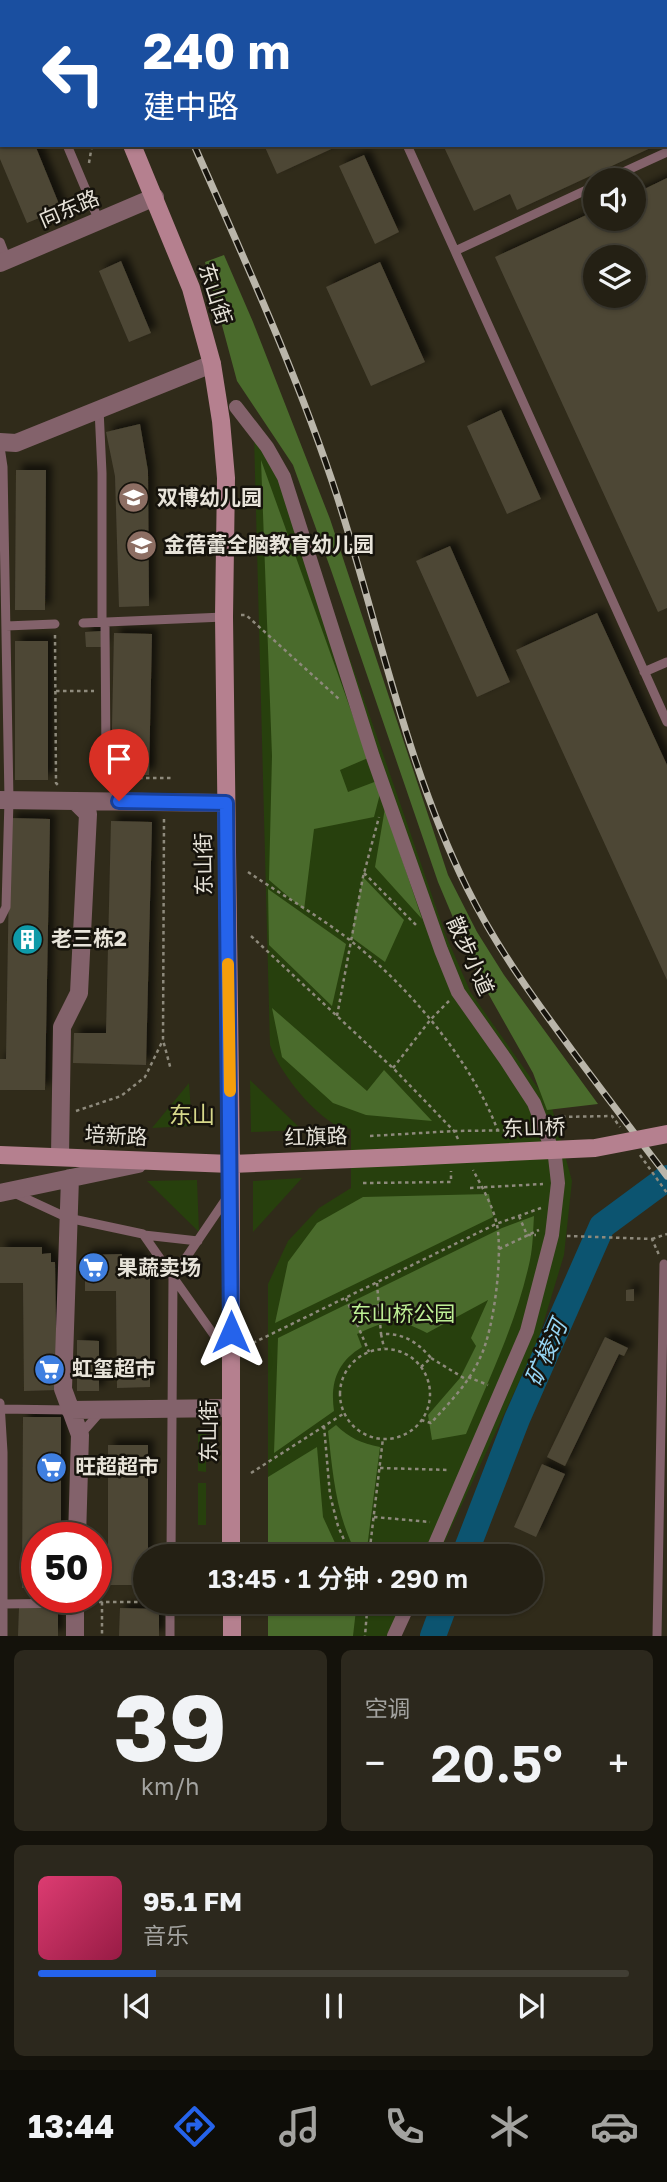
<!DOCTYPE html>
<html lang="zh">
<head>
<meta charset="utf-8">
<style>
  :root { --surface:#242014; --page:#2c281d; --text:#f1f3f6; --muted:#a3a3a0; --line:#413e34; --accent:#2563eb }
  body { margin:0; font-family:"Golos Text","Noto Sans SC",sans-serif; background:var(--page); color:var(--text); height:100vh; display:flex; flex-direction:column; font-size:26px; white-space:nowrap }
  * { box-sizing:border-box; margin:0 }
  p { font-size:23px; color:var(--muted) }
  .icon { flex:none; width:38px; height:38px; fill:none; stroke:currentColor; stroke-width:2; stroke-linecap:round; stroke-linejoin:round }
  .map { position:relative; height:1636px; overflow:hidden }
  .side { display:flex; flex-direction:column; gap:14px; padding:14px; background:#14120b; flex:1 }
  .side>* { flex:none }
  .hud { position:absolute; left:0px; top:0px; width:668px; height:147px; box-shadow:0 2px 5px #0004,0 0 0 2px var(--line); background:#1a4fa0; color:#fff; overflow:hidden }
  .tools { position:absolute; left:583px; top:168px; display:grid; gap:14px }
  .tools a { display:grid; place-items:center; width:63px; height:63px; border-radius:50%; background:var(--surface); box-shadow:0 2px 5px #0004,0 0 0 2px var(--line); font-size:35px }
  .speed { position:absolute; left:21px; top:1522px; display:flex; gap:14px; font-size:35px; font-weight:700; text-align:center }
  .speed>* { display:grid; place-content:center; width:91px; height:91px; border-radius:50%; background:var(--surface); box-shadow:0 2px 5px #0004,0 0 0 2px var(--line); line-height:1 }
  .speed .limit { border:10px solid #d22; background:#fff; color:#111 }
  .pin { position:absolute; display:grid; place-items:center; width:60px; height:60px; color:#fff; margin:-72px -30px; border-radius:50% 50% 50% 0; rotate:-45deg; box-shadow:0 0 7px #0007 }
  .pin .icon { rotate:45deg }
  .me { position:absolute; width:77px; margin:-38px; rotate:0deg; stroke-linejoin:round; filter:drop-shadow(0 0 5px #0008) }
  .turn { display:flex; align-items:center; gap:24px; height:147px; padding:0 28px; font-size:32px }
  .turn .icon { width:91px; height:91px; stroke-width:2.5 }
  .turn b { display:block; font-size:49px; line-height:60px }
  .big { font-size:52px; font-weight:600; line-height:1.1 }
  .side .card { flex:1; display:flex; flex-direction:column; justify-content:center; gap:10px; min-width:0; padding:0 24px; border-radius:10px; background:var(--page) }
  .side .dial { align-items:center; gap:0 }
  .dial b { font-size:91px; line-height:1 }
  .song { display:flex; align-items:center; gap:21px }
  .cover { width:84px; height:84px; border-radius:10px; background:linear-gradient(135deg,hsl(340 70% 55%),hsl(340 70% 35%)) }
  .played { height:7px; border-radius:4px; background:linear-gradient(90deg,var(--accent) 20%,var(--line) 20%) }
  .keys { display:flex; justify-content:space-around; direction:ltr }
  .heat { display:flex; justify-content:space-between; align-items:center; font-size:38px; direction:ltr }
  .side .tiles { flex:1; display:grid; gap:14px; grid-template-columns:1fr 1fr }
  .card:last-child { grid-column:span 2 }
  .trip { position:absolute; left:133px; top:1544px; width:410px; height:70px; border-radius:35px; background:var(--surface); box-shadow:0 2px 5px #0004,0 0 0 2px var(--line); font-weight:600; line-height:70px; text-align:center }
  .menu { display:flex; height:112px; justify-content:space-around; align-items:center; background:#0e0d08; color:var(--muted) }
  .menu .icon { width:49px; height:49px }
  .menu .current { color:var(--accent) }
  .menu b { font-size:32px; color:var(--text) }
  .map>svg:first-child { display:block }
  .green { fill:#27400d }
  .forest { fill:#4a6b2c }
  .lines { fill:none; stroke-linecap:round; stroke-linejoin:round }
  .river { stroke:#0c5470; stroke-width:26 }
  .building { fill:#4d4736; fill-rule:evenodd; filter:url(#shadow) }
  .path { stroke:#8e8a7c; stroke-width:2.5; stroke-dasharray:3.5 3.5; stroke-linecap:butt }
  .service { stroke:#83626b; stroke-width:9 }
  .pedestrian { stroke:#83626b; stroke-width:14 }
  .minor { stroke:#83626b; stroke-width:18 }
  .tertiary { stroke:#83626b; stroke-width:18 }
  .secondary { stroke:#b5808f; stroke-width:18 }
  .rail-casing { stroke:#bab6aa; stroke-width:7 }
  .rail { stroke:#16130c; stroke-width:4.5; stroke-dasharray:13; stroke-linecap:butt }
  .secondary-bridge { stroke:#b5808f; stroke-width:18 }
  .route-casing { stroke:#184099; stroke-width:18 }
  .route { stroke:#2563eb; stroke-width:12 }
  .slow { stroke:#f59e0b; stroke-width:12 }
  .labels { text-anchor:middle; stroke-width:5; stroke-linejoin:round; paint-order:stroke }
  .street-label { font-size:21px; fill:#e7e3d9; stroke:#16130c }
  .poi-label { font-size:21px; font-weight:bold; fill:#e7e3d9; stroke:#16130c; text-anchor:start }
  .park-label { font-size:21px; fill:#bef095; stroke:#16130c }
  .neighbourhood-label { font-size:23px; fill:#d7d88a; stroke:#16130c }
  .water-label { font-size:23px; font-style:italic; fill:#96d5f4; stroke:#16130c }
</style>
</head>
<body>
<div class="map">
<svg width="667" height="1636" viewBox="0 0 667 1636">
  <defs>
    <filter id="shadow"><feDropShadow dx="6" dy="-6" stdDeviation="3.5" flood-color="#0009"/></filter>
  </defs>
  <rect width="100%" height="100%" fill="#302b1a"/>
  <path class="green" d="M254,435L296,503L446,936L471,993L552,1108L572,1181L564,1255L538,1341L438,1556H268V1284L288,1241L319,1208L351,1188V1129C344,1128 337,1127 331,1122C308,1107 279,1071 270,1045Z
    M250,1080L302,1130L251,1132Z
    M189,1083L192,1126L152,1128Z
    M302,1178L253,1232V1181Z
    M197,1180L199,1232L147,1181Z
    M198,1429H206V1472L198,1471Z
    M198,1483H206V1525H198Z
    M268,1601H416L400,1636H268Z"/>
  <path class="forest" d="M224,255L253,322L330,519L448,875L477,932L504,975L598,1104L547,1110L533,1073L476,972L438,882L331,570L293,465L237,381L205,262Z
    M261,460L368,758L340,770L348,792L377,781L381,790L374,817L314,829L304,910L269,880L272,756Z
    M385,808L422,919L375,867Z
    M363,877L404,920L385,962L351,937Z
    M268,889L346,944L332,1006L269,945Z
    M272,1008L367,1091L384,1070L432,1121L366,1115L333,1103L282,1057Z
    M489,1194L493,1217L275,1323L288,1262L317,1223L363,1197Z
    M534,1216C533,1231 533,1246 530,1260C517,1321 490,1377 466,1434L432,1440L428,1415L460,1378L476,1346L471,1338L488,1300L427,1333C394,1316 389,1320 357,1334L362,1347C337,1362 330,1383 334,1411L274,1453L278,1338L502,1228Z
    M336,1425C349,1438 361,1443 380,1447L366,1556H358C336,1517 333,1475 328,1431Z
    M317,1447L323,1517L341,1556H268V1477Z
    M268,1601H357L353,1636H268Z"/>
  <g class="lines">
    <path class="river" d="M464,1556L517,1419L602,1226L667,1178
      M433,1636L446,1601"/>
  </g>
  <path class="building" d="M0,145H35L61,209L27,223L0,159Z
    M264,145H340L277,174Z
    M443,145H657L517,210L510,194L474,211Z
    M364,155L399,232L375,244L339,166Z
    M667,178V608L658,612L495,257L595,211V219H634V194ZM595,257H634V296H595Z
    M121,261L151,333L129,342L99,271Z
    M380,262L425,362L371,386L326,287Z
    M501,410L541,499L507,514L467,426Z
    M140,424L148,471L149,606L119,607L115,476L106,432Z
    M16,470H46L45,610H15Z
    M450,546L510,682L477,697L416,561Z
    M597,613L667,765V980L516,650Z
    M102,631L103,647H86L85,632Z
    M114,633L152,634L149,775H111Z
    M15,641H48V780H15Z
    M10,818L50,819L45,1090H0V1059H6Z
    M111,821L152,822L146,1065L73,1063L74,1033H106Z
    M0,1247H42V1254L51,1253V1262H55L57,1390L24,1391L23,1283H0Z
    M122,1254V1257H140V1264H150V1387L117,1388L116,1291H85V1255Z
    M634,1289V1301H626V1290Z
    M605,1337L628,1348L624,1356L619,1354L565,1466L547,1457Z
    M77,1340L99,1341V1391H77Z
    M23,1417H61V1538H37V1588H22Z
    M108,1445H148V1556H145V1585H108Z
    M542,1464L565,1474L536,1537L514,1527Z
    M502,1601H523L518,1610Z
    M19,1608H58V1636H18Z
    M120,1608L159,1609V1636H119Z"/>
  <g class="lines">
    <path class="path" d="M89,163L92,145
      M241,615H246L339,699
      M55,635L56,783L58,785
      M56,691H94
      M106,776V778H171
      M164,819L163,1040L171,1070
      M248,872C282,895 319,916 351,941C410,988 471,1060 498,1131
      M364,873L416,925
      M251,936L395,1070L454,1131L458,1139
      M337,1016L363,877L379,817
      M393,1068L431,1019L449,1001
      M76,1111L121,1096L145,1077L163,1040
      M555,1117L612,1116L620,1127
      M370,1136L454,1131L531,1130
      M640,1155L667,1193
      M363,1183L451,1182V1171
      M470,1188L543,1184
      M519,1216L527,1235H536
      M567,1236L652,1239L659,1255
      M652,1239L667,1234
      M499,1249L539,1230
      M377,1283L381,1334C404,1333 417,1342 431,1358L421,1367
      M346,1298L369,1352
      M381,1334L384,1348
      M253,1343L496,1224L541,1208
      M340 1394a45 45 0 1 1 90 0a45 45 0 1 1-90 0Z
      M431,1358L467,1380
      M468,1377L488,1385
      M421,1420L431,1423C449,1403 469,1383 480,1358C494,1330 503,1256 497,1225C493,1206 482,1187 473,1170
      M324,1426L330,1495L338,1526L351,1556
      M380,1468L450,1470
      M251,1473L343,1414
      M374,1517L430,1522
      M369,1556L383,1438
      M395,1556L417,1553
      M365,1601L367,1611L365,1636
      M92,1602H159
      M102,1602V1636"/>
    <path class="service" d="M5,0L6,2
      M340,0L341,2
      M532,2L536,0
      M67,145L99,221
      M407,145L455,251
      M606,180L667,152
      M595,186L455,251L667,722
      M0,242L7,260
      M99,409L102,473V622
      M0,447L3,467L9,800L6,907L0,919
      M105,622L106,763
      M83,623L224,617
      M6,626L55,624
      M644,672L667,662
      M14,1193L68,1218L143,1234L173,1277L171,1556
      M228,1196L173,1277L228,1355
      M144,1235L198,1241
      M0,1403L3,1452V1636
      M0,1409L70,1410
      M80,1435L102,1410
      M3,1604L75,1603
      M170,1636V1601L216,1602
      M657,1636L664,1264"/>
    <path class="pedestrian" d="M236,407L267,447L284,477L373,757L441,950L458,992L506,1060L534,1103L555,1157L558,1183L552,1235L527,1331L430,1556
      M394,1636L410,1601"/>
    <path class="minor" d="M0,442L16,443L212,364
      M0,800L226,803
      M60,1156L62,1027L79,993L88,814L75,801
      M70,1178L63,1389L80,1435L77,1538
      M0,1193L138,1164
      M70,1410L231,1408
      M75,1636V1598"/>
    <path class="tertiary" d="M0,263L155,197"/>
    <path class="secondary" d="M66,0L67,2
      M132,145L191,288L212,364L221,421L226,478L224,617L231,1164V1556
      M0,1155L231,1164L402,1157
      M232,1601V1636"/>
    <defs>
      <path id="rail" d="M129,0L130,2
        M194,145C245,261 298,376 337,496C379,627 406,765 467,888C497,949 537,1003 577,1057C607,1097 637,1137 667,1176"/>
    </defs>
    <use href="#rail" class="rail-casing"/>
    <use href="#rail" class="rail"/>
    <path class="secondary-bridge" d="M402,1157L595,1148L667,1134"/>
  </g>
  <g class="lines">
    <defs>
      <path id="route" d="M119,801L226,803L231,1332"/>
    </defs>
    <use href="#route" class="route-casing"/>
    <use href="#route" class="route"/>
    <path class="slow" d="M228,964L230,1091"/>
  </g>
  <defs>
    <symbol id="school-disc" viewBox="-11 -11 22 22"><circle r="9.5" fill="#8d6e63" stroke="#16130c"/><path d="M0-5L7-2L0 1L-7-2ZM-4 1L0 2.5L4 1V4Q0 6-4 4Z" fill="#fff"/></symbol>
    <symbol id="building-disc" viewBox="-11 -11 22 22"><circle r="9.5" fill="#0f9aa8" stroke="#16130c"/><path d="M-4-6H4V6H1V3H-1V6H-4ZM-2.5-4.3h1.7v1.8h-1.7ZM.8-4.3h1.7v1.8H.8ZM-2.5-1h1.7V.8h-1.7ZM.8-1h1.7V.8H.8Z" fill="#fff"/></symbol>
    <symbol id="supermarket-disc" viewBox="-11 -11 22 22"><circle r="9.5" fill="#3f7fe0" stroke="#16130c"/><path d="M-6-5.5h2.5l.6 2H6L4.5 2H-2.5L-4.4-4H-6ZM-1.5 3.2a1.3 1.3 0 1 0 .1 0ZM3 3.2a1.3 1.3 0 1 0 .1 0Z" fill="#fff"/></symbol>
  </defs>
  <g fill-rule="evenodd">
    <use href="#school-disc" x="116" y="480" width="35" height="35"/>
    <use href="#school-disc" x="124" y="528" width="35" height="35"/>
    <use href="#building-disc" x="10" y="922" width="35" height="35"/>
    <use href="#supermarket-disc" x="76" y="1250" width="35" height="35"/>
    <use href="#supermarket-disc" x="32" y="1352" width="35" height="35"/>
    <use href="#supermarket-disc" x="34" y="1450" width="35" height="35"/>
  </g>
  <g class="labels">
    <g class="street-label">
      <text transform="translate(69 209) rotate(-23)" y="7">向东路</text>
      <text transform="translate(215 294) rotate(72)" y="7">东山街</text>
      <text transform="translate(204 864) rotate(-91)" y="7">东山街</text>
      <text transform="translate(470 956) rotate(66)" y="7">散步小道</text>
      <text transform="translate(534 1128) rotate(-2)" y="7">东山桥</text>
      <text transform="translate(116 1136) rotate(3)" y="7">培新路</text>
      <text transform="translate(316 1137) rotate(-2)" y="7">红旗路</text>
      <text transform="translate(209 1431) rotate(-90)" y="7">东山街</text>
    </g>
    <g class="poi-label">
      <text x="157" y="505">双博幼儿园</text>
      <text x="164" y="552">金蓓蕾全脑教育幼儿园</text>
      <text x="51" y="946">老三栋2</text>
      <text x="117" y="1275">果蔬卖场</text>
      <text x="72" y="1376">虹玺超市</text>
      <text x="75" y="1474">旺超超市</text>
    </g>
    <g class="park-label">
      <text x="403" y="1321">东山桥公园</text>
    </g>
    <g class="neighbourhood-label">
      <text x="192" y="1123">东山</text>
    </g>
    <g class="water-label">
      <text transform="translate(546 1353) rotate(-66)" y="8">矿棱河</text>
    </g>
  </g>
</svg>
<div class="tools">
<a><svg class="icon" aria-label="sound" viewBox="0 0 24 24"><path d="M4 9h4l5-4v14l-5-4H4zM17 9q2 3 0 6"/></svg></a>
<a><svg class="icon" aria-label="layers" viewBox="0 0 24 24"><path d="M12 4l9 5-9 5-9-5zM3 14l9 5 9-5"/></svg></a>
</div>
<div class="speed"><div class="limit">50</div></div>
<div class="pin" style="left:119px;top:801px;background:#d93025"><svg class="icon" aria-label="arrive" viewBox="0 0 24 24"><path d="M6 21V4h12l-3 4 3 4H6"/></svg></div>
<svg class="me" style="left:231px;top:1332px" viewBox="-20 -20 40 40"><path d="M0-17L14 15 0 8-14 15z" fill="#2563eb" stroke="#fff" stroke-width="4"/></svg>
<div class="trip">13:45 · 1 分钟 · 290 m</div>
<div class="hud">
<div class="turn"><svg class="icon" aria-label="left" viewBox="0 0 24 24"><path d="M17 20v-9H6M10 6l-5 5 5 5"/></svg><div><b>240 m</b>建中路</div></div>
</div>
</div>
<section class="side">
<div class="tiles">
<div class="card dial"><b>39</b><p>km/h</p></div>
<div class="card"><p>空调</p>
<div class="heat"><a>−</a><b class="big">20.5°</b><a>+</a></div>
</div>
<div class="card">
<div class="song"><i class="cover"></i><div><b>95.1 FM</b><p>音乐</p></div></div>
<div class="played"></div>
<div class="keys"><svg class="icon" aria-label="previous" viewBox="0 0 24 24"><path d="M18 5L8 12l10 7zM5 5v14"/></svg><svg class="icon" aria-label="pause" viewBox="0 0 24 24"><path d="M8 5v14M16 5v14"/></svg><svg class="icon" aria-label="next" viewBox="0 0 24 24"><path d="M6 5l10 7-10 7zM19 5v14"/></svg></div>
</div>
</div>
</section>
<nav class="menu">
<b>13:44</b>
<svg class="icon current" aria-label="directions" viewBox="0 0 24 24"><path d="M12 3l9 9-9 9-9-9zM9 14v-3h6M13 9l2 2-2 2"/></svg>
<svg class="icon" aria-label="music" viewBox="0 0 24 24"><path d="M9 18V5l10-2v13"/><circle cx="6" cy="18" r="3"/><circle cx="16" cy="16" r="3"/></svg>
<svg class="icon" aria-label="phone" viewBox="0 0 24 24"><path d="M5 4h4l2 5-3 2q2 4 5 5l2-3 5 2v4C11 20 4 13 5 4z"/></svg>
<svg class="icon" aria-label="climate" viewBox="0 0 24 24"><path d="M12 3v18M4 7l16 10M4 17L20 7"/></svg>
<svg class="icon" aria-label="car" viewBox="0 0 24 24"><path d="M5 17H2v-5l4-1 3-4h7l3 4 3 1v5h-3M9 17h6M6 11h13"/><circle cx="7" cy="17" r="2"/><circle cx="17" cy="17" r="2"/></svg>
</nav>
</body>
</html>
